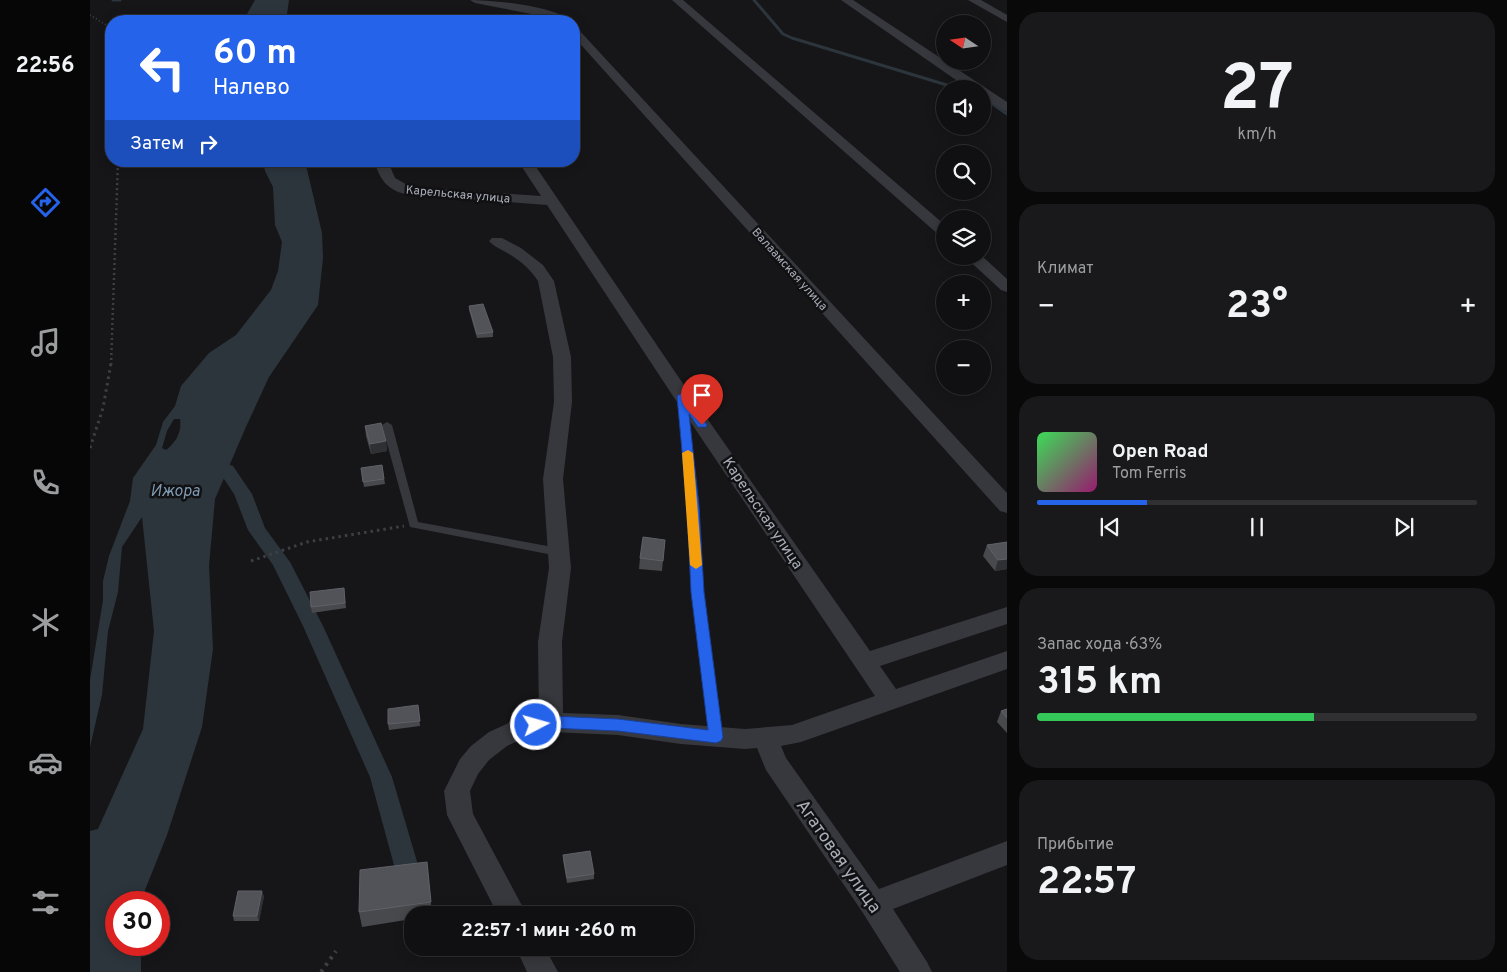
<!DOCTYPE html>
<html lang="ru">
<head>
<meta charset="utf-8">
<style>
  :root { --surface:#101012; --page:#19191b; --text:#f1f3f6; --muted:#9c9d9f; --line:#303032; --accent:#2563eb }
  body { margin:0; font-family:Overpass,sans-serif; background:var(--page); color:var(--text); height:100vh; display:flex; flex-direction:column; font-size:19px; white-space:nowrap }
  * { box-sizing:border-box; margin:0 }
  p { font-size:16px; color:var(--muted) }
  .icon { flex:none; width:28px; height:28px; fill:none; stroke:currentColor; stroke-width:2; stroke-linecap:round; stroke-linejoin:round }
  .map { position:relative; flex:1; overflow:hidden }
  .sheet { display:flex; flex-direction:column; gap:12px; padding:12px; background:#09090a; width:500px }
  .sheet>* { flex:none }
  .banner { position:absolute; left:15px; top:15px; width:475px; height:152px; border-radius:20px; box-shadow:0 2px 12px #0003,0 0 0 1px var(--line); background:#2563eb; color:#fff; overflow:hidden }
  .needle { width:32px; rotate:283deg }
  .buttons { position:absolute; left:846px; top:15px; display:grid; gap:10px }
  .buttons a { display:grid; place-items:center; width:55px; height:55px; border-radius:50%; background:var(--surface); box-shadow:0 2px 12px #0003,0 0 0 1px var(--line); font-size:25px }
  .speed { position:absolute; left:15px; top:891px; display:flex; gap:10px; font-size:25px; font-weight:700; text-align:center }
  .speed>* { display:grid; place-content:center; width:65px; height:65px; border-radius:50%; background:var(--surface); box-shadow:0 2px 12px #0003,0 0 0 1px var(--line); line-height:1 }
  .speed .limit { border:8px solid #d22; background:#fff; color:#111 }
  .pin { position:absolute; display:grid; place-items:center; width:42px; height:42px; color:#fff; margin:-51px -21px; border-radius:50% 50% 50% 0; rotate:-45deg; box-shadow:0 0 5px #0007 }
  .pin .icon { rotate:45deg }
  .me { position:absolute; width:55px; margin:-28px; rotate:84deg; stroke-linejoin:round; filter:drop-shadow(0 0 4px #0008) }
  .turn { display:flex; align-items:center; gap:18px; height:105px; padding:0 25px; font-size:22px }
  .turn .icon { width:65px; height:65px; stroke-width:2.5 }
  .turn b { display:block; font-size:35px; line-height:42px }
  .then { display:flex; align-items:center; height:48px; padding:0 25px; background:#0003; gap:10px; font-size:19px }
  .big { font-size:38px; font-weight:700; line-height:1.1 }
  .sheet .tile { flex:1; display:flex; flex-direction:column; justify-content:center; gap:8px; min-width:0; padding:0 18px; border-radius:20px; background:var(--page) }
  .sheet .dial { align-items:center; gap:0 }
  .dial b { font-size:65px; line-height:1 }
  .song { display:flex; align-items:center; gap:15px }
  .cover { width:60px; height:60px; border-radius:8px; background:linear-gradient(135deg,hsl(130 70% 55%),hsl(320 70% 35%)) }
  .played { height:5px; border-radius:2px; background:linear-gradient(90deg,var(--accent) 25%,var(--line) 25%) }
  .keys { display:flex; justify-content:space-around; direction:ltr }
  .heat { display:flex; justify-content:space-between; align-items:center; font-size:28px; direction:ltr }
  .charge { height:8px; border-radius:4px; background:linear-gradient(90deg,#34c759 63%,var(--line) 0) }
  .trip { position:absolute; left:314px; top:906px; width:290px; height:50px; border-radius:20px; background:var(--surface); box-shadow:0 2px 12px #0003,0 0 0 1px var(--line); font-weight:700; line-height:50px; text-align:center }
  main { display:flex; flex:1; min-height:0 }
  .tabs { display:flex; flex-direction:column; width:90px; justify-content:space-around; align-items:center; background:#060607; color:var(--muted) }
  .tabs .icon { width:35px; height:35px }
  .tabs .active { color:var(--accent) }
  .tabs b { font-size:22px; color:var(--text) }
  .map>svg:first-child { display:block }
  .water { fill:#2c353c; fill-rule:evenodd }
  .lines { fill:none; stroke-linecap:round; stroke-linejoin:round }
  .stream { stroke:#2c353c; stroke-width:3 }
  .canal { fill:#2c353c; fill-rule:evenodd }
  .path-far3 { stroke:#3d3f44; stroke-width:2; stroke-dasharray:1 2.5; stroke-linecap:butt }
  .path-far2 { stroke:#3d3f44; stroke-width:2.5; stroke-dasharray:2 3; stroke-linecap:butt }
  .path-far1 { stroke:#3d3f44; stroke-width:3; stroke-dasharray:2.5 4; stroke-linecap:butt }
  .path { stroke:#3d3f44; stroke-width:4; stroke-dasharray:3 5; stroke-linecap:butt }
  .lane { fill:#37383d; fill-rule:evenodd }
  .street { fill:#37383d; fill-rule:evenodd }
  .wall { fill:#47494d }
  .shaded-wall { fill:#2f3033 }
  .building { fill:#525359; stroke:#5f6168 }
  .route { fill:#2563eb; stroke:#184099 }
  .slow { fill:#f59e0b }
  .labels { text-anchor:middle; stroke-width:5; stroke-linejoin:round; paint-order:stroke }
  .far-street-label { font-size:12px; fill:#a8adb8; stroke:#111113 }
  .street-label { font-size:15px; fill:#a8adb8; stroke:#111113 }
  .water-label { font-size:16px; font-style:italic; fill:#7f9bb3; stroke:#111113 }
  .near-street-label { font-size:18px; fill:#a8adb8; stroke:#111113 }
</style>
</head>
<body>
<main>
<nav class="tabs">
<b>22:56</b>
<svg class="icon active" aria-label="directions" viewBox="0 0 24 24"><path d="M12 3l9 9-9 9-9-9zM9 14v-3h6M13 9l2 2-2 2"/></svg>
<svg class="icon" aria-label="music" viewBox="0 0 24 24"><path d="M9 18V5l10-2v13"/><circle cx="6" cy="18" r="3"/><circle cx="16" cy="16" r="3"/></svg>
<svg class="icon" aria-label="phone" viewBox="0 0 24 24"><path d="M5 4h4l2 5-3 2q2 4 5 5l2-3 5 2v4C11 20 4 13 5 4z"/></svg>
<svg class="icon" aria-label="climate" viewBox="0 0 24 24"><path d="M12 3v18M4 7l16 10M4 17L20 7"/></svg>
<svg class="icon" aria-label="car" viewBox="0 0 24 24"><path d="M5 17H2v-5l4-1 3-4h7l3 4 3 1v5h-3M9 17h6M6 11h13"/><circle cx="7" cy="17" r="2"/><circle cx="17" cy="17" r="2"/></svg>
<svg class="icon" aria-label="filters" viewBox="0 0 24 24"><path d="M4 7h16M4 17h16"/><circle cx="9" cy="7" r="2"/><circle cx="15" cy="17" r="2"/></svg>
</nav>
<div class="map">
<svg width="917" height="972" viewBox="0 0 917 972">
  <rect width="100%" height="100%" fill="#161618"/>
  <path class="water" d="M165,0H199L196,21H153Z
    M173,161H215L232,233L233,258L228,305L179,377L155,429L125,499L119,566L123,649L112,727L77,835L53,895L52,902H26V945H51V972H0V831L8,829L53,729L64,631L52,517L32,547L28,592L18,631L12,695L0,747V680L13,600V581L19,556L40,501L43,478L66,445L73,422L85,406L91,386L119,353L146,335L181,290L188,271L192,242L185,225L183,187L175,171ZM84,419H90C92,432 86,442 76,450L72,448L77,431Z"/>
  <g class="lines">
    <path class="stream" d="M23,0H30
      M664,0L693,34L702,38L870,89
      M901,103L917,114"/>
    <path class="canal" d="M137,464L143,466L162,494L175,528L200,562L233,626L302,777L328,865L324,873L316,876L308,873L304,865L280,777L213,626L183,565L158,530L144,494L128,470L131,466Z"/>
    <path class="path-far3" d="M0,15L21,28"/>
    <path class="path-far2" d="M21,365L28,161"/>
    <path class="path-far1" d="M0,448L13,408L21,363
      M161,561L217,542L314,526"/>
    <path class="path" d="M231,972L246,951"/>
    <path class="lane" d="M592,397L597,400L608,506L614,592L632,737L630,741L626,742L622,741L620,737L602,592L598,506L587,400Z
      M297,422L302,425L328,522L468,548L472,549L473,552L472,555L468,556L320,527L292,425Z"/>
    <path class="street" d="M380,0C401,0 467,6 480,21H468L462,18L385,3Z
      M582,0H593L855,225V238L850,236Z
      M751,0H763L917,102V112L892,98V89H879Z
      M878,0H891L917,15V22Z
      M484,28L488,29L917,493V513L910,511L484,37Z
      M284,161H298L305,178L321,187L451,196L428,161H442L600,394L780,651L917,607V624L790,666L806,689L917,651V669L711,742L691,746L696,758L789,889L917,841V865L803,909L837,962L842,972H810L773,913L676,770L667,748L655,749L591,744L528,735L461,732L436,737L417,746L399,760L388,774L380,791L383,814L437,915H408L357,815L354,791L370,759L381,746L399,732L423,721L449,715L448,642L459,568L453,479L464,402L463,357L448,281C441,270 431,261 419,254C413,250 404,247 399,241L402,238H412L431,248L453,265L464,281L481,357L482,402L473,479L481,568L472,642L473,713L528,715L591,724L655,729L702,725L785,696L583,396L457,205L315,194C296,189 290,179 284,161Z
      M874,256H892L917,279V292L911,290Z
      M426,948H455L468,972H437Z"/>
  </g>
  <path class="wall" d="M379,306L403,332V337L387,338L379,310Z
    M275,426L296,441L297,451L281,454L276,436Z
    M292,465L295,484L274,487L271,468Z
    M575,540L572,571L549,569L550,558Z
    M917,542V569L905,571L893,556L897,545Z
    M254,588L256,608L222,613L221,607Z
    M328,705L330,726L299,730L298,724Z
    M917,709V733L907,722L911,711Z
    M473,855L504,874V879L477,883L473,860Z
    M337,862L342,915H322V919L272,927L269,912Z
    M174,896L169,921H144L143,916Z"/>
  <path class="shaded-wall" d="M296,441L297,451L281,454L280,444Z
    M917,559V569L905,571L908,560Z
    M172,891L174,896L169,921L167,916Z"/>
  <path class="building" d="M393,304L403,332L387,334L379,306Z
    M291,423L296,441L280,444L275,426Z
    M292,465L294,479L273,482L271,468Z
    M553,537L575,540L573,561L550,558Z
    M917,542V559L908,560L897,545Z
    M254,588L255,603L221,607L220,592Z
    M328,705L330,721L298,724V709Z
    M917,709V718L911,711Z
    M500,851L504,874L477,878L473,855Z
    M337,862L341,902L269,912L270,870Z
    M148,891H172L167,916H143Z
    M523,910L525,915H506Z"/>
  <path class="route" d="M592,393L596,394L617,425L616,427H608L599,414L609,506L614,592L633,737L631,741L626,743L528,731L461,728L446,731L441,729L439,725L441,721L461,716L528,719L618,730L601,592L597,506L587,396Z"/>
  <path class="slow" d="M598,450L603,453L612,565L606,569L600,565L592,453Z"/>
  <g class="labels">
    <g class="far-street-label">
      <text transform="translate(368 194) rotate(5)" y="4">Карельская улица</text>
      <text transform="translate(700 269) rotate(48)" y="4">Валаамская улица</text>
    </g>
    <g class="street-label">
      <text transform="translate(673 513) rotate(56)" y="5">Карельская улица</text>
    </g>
    <g class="water-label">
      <text x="85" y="496">Ижора</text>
    </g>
    <g class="near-street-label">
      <text transform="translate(749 856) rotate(55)" y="6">Агатовая улица</text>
    </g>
  </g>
</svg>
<div class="buttons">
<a><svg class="needle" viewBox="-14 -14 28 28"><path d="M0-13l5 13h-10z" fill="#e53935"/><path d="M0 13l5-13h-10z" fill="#9c9d9f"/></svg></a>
<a><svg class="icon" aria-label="sound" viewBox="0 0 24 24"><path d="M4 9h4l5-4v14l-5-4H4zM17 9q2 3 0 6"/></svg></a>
<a><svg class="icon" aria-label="search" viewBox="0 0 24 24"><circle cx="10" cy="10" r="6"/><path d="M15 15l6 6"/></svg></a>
<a><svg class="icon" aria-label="layers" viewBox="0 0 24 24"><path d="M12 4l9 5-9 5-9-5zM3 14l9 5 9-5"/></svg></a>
<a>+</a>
<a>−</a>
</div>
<div class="speed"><div class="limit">30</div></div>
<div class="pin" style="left:612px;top:425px;background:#d93025"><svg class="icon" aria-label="arrive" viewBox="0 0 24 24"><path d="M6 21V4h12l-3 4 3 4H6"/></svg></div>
<svg class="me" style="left:446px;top:725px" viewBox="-20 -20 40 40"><circle r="17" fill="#2563eb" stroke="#fff" stroke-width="3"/><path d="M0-11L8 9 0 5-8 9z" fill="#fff"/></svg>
<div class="trip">22:57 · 1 мин · 260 m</div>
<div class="banner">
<div class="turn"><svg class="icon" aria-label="left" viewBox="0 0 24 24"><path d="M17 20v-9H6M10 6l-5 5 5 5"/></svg><div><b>60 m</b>Налево</div></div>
<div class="then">Затем<svg class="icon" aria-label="right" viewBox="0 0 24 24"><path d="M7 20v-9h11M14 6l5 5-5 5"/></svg></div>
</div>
</div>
<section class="sheet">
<div class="tile dial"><b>27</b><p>km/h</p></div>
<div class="tile"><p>Климат</p>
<div class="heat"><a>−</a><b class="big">23°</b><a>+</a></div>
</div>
<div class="tile">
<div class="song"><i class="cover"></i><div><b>Open Road</b><p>Tom Ferris</p></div></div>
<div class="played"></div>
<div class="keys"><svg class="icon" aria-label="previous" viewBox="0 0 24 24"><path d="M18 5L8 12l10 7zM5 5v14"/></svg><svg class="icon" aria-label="pause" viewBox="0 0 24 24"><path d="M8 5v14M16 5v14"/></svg><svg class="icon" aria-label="next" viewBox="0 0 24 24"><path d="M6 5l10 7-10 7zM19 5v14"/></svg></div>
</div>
<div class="tile"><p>Запас хода · 63%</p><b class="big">315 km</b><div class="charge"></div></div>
<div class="tile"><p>Прибытие</p><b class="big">22:57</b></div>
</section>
</main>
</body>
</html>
